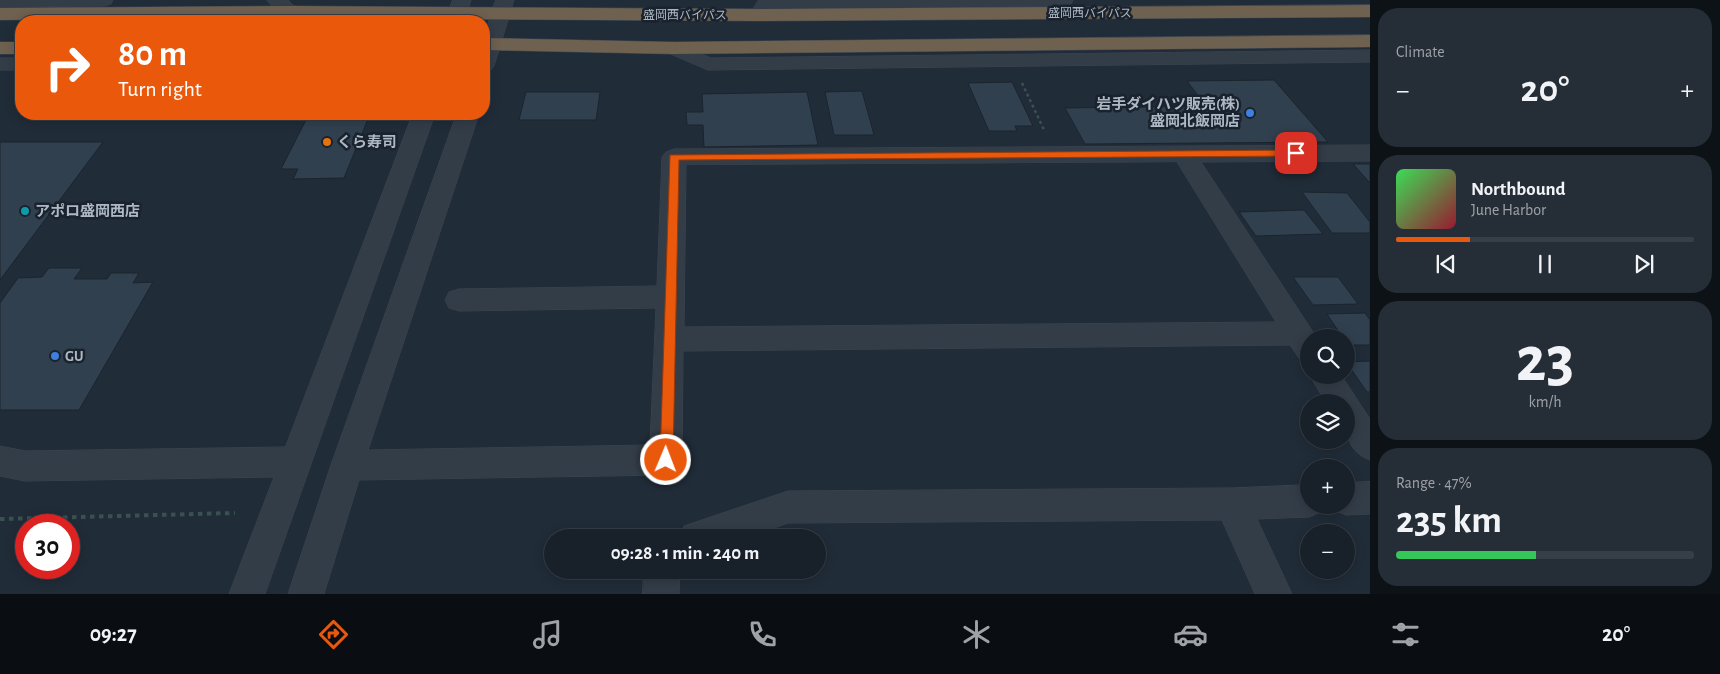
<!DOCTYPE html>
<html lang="en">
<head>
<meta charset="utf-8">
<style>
  :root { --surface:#18212a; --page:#252e36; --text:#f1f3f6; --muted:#9fa3a8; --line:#363e47; --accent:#ea580c }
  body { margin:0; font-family:"Alegreya Sans","Noto Sans JP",sans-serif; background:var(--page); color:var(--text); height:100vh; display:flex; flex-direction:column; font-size:19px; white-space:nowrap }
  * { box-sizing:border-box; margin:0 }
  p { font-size:16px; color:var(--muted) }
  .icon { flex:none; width:28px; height:28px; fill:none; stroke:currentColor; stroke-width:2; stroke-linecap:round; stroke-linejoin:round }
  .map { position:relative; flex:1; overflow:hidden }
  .drawer { display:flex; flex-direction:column; gap:8px; padding:8px; background:#0d1217; width:350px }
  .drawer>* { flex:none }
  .guide { position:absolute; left:15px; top:15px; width:475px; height:105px; border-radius:20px; box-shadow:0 2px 12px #0003,0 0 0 1px var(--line); background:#ea580c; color:#fff; overflow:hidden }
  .fabs { position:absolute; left:1300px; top:329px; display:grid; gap:10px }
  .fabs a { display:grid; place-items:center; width:55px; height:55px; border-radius:50%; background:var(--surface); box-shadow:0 2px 12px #0003,0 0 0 1px var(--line); font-size:25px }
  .speed { position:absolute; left:15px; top:514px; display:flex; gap:10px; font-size:25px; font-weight:700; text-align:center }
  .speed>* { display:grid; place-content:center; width:65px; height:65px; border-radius:50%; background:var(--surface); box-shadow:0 2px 12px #0003,0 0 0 1px var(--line); line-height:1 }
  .speed .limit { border:8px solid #d22; background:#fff; color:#111 }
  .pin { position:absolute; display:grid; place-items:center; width:42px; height:42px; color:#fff; margin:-21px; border-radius:10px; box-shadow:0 2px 8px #0006 }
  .me { position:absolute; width:55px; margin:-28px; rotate:1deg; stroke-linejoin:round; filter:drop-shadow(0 0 4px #0008) }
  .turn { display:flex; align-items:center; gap:18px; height:105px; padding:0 20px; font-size:22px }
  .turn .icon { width:65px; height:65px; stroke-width:2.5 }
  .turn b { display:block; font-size:35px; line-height:42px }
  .big { font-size:38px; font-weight:700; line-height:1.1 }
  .drawer .tile { flex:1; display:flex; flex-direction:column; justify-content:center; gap:8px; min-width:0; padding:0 18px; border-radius:20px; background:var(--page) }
  .drawer .dial { align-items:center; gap:0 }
  .dial b { font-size:65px; line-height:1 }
  .song { display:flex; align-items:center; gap:15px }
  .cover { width:60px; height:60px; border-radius:8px; background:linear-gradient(135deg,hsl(130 70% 55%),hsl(350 70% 35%)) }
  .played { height:5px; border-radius:2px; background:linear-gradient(90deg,var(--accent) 25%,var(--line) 25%) }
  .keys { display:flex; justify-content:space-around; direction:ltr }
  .heat { display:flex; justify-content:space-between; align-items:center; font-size:28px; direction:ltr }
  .charge { height:8px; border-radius:4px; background:linear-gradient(90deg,#34c759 47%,var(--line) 0) }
  .trip { position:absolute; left:544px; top:529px; width:282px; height:50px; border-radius:25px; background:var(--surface); box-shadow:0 2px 12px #0003,0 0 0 1px var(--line); font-weight:700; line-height:50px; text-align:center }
  .menu { display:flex; height:80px; justify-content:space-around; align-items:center; background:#0a0d11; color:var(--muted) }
  .menu .icon { width:35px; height:35px }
  .menu .current { color:var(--accent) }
  .menu b { font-size:22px; color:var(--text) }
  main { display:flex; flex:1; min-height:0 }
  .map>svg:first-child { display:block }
  .building { fill:#31404f; stroke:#1b242f }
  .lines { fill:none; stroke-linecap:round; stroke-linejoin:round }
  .minor-casing { stroke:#3d4652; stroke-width:1 }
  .highway-casing { stroke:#3e4853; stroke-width:1 }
  .path-far1 { stroke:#3a5151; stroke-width:2.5; stroke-dasharray:3 3; stroke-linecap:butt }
  .path { stroke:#3a5151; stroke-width:4; stroke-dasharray:4.5 4.5; stroke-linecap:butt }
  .minor { fill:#333d48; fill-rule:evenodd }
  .highway { fill:#6f6150; fill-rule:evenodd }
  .route { fill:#ea580c; stroke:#983908 }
  .shop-dot { fill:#3f7fe0; stroke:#19222d; stroke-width:2 }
  .food-dot { fill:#e8710a; stroke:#19222d; stroke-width:2 }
  .culture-dot { fill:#0f9aa8; stroke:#19222d; stroke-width:2 }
  .labels { text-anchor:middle; stroke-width:5; stroke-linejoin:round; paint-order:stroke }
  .far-street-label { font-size:12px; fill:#adb8c5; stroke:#19222d }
  .poi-label { font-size:15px; font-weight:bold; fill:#adb8c5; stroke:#19222d; text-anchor:start }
</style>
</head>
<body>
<main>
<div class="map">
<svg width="1370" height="594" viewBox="0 0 1370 594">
  <rect width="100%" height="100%" fill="#202c38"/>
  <path class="building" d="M1274,80L1328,142L1085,144L1065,108L1206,106L1187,81Z
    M1012,82L1033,126H1015L1017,131H989L968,83Z
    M862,91L874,135H834L825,92Z
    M526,92H600L596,120H519Z
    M807,92L818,145L704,147L703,125H687L686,112H703L702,94Z
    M309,114H370L344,178L293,179L298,169H281Z
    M0,142H103L0,280Z
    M1353,164H1370V183Z
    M1302,192L1347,193L1370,222V233H1332Z
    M1304,210L1323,234L1256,236L1239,212Z
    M49,268H82L74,279H107L111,273H139L133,283L153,282L79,410H0V303L18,278L42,277Z
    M1293,277H1338L1358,304L1313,305Z
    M1365,313L1370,320V345H1349L1346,338H1343L1327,314Z
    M1370,361V392H1367L1346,362Z"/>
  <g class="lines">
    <defs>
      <path id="minor" d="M0,0H113L111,4L104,6L0,7Z
        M267,0H288L300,12L298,16C285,19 274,10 267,0Z
        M453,0H471L464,21H445Z
        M496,0H514L494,66L491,70L484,72V36Z
        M759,0H1073L1071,4L1064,6L773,9L767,19H753L750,15Z
        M673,42L711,58L1370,50V62L708,70L666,52L663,48L666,44Z
        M0,58H21V70H0Z
        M413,114H435L265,594H229L274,477L25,481L0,476V446L25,451L285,447Z
        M457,114H479L368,450L650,445L656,308L459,311L449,308L445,300L449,292L459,289L657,286L662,157L666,152L674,149L1370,145V161L1201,162L1317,338H1309V362L1299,358L1290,345L683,351L682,460L677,470L666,475L359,480L324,594H288L331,465ZM1177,162L1276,322L684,327L686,165Z
        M1310,375H1341L1370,419V460C1343,450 1346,427 1346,402H1326Z
        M1370,482V514L1346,515L1334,510L1332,505H1346V483Z
        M1309,485V505H1324L1321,512L1309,517L1257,519L1292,594H1255L1222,520L788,523L747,538H679L684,526L788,491L1232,488Z
        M644,570H680L679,594H643Z"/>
      <path id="highway" d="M1370,5V17L760,21L291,18L0,20V8L291,6L760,9Z
        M1370,35V47L673,54L484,50V38L673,42Z
        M0,42H21V54H0Z"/>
    </defs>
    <use href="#minor" class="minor-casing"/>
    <use href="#highway" class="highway-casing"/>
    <path class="path-far1" d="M1022,83L1045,132"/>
    <path class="path" d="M0,519L235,513"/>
    <use href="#minor" class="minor"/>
    <use href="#highway" class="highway"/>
  </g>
  <path class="route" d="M1296,150L1299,151V156L679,160L673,460L671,464L666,466L662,464L660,460L670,155Z"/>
  <g class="shop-dot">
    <circle cx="1250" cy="113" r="5"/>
    <circle cx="55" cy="356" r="5"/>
  </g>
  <circle class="food-dot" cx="327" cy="142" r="5"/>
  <circle class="culture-dot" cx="25" cy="211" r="5"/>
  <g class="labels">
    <g class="far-street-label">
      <text x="1090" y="17">盛岡西バイパス</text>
      <text x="685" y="19">盛岡西バイパス</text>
    </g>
    <g class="poi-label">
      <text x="1240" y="109" text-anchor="end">岩手ダイハツ販売(株)<tspan x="1240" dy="17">盛岡北飯岡店</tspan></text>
      <text x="337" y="147">くら寿司</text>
      <text x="35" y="216">アポロ盛岡西店</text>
      <text x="65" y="361">GU</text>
    </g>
  </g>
</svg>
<div class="fabs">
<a><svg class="icon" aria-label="search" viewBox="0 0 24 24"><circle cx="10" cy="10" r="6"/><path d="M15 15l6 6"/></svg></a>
<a><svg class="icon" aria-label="layers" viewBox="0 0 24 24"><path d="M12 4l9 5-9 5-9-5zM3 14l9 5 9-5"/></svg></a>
<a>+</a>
<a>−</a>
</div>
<div class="speed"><div class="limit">30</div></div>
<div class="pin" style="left:1296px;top:153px;background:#d93025"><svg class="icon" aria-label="arrive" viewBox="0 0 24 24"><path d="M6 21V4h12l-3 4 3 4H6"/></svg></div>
<svg class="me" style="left:666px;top:460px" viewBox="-20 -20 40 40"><circle r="17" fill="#ea580c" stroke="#fff" stroke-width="3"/><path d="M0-11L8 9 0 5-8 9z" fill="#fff"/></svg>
<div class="trip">09:28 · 1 min · 240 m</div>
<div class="guide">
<div class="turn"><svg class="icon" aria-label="right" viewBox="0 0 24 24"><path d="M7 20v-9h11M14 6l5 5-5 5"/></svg><div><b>80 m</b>Turn right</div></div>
</div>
</div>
<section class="drawer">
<div class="tile"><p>Climate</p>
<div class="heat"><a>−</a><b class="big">20°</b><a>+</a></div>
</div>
<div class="tile">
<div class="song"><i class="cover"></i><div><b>Northbound</b><p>June Harbor</p></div></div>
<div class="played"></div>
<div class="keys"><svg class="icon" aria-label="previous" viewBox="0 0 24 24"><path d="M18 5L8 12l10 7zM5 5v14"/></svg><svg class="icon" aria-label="pause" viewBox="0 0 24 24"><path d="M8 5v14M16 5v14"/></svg><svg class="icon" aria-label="next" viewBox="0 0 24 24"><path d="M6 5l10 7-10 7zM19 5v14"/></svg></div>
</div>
<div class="tile dial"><b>23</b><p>km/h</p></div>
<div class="tile"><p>Range · 47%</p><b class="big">235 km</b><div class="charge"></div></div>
</section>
</main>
<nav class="menu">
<b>09:27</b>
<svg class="icon current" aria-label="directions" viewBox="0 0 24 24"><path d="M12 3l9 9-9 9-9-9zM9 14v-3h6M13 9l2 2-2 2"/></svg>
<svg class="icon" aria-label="music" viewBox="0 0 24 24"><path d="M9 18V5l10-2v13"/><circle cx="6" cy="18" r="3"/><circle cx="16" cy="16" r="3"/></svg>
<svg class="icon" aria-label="phone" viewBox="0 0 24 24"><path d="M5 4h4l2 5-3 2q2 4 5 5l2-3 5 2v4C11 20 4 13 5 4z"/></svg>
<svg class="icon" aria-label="climate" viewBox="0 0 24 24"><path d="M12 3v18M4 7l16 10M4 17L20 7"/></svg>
<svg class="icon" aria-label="car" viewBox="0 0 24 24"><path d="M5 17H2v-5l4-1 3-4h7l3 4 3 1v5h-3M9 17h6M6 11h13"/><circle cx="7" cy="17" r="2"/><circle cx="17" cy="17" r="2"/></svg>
<svg class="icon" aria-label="filters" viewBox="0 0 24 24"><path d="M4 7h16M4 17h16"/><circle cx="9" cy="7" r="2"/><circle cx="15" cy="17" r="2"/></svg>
<b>20°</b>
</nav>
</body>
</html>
